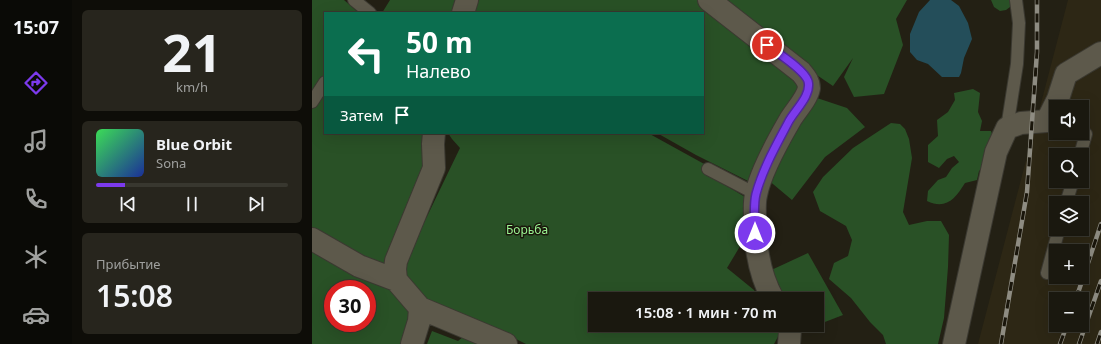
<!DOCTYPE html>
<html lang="ru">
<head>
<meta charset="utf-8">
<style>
  :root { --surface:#1a180f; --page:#27251d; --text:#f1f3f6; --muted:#9fa09e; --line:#38372f; --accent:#7c3aed }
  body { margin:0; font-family:"Noto Sans",sans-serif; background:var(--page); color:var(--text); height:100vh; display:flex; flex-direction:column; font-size:15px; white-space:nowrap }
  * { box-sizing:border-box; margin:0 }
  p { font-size:13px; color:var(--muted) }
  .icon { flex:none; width:22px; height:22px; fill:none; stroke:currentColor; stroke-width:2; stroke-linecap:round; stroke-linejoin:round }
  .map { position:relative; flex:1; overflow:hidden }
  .drawer { display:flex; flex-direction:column; gap:10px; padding:10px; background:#0e0d08; width:240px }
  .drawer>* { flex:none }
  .guide { position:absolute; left:12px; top:12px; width:380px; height:122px; border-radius:0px; box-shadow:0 4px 16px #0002,0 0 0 1px var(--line); background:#0b6e4f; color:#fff; overflow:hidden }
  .controls { position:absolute; left:737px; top:100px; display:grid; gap:8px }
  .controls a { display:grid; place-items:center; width:40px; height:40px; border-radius:0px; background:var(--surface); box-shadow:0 4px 16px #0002,0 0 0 1px var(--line); font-size:20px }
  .speed { position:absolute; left:12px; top:280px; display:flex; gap:8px; font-size:20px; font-weight:700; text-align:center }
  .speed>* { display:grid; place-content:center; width:52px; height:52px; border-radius:50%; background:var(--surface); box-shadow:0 4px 16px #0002,0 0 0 1px var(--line); line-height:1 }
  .speed .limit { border:6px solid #d22; background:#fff; color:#111 }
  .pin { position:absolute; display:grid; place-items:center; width:34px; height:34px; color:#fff; margin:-17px; border:2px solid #fff; border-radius:50%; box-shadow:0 1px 4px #0007 }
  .me { position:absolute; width:44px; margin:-22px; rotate:0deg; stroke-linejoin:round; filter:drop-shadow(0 0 3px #0008) }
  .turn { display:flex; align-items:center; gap:14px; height:84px; padding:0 16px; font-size:18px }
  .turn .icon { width:52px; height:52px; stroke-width:2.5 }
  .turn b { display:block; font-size:28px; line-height:34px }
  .then { display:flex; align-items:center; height:38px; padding:0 16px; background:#0003; gap:8px; font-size:15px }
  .big { font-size:30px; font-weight:600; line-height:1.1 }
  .drawer .widget { flex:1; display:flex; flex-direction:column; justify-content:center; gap:6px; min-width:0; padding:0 14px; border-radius:6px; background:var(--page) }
  .drawer .dial { align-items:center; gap:0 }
  .dial b { font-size:52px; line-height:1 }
  .song { display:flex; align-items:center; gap:12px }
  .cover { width:48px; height:48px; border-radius:6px; background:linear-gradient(135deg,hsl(130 70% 55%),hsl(230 70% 35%)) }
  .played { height:4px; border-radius:2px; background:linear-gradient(90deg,var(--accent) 15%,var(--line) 15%) }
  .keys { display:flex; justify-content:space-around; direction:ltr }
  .trip { position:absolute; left:276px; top:292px; width:236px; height:40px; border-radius:0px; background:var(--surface); box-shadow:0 4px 16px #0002,0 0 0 1px var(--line); font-weight:600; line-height:40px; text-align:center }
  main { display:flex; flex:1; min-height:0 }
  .dock { display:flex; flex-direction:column; width:72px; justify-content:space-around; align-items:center; background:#0a0a06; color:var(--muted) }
  .dock .icon { width:28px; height:28px }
  .dock .active { color:var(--accent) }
  .dock b { font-size:18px; color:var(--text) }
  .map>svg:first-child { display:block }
  .built { fill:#2d2715; fill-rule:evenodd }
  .green { fill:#295126; fill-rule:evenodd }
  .water { fill:#244e5a }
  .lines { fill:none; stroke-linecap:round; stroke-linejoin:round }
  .service-casing { stroke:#3b3931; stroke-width:14 }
  .minor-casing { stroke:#3b3931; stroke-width:24 }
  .service { stroke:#5d594b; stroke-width:12 }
  .minor { stroke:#5d594b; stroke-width:22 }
  .rail-casing { stroke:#8e8c82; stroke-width:4.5 }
  .rail { stroke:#1a160b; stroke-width:3; stroke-dasharray:9; stroke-linecap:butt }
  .route-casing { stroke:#51269a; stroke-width:10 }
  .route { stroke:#7c3aed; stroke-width:7 }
  .labels { text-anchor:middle; stroke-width:3; stroke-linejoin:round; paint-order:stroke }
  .park-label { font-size:12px; fill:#9bf492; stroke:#1a160b }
</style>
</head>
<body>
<main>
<nav class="dock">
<b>15:07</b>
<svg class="icon active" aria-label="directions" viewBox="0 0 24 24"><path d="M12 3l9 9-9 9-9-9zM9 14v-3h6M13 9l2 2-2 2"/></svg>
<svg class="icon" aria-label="music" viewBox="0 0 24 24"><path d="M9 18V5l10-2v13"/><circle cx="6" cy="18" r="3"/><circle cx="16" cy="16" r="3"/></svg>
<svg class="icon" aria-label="phone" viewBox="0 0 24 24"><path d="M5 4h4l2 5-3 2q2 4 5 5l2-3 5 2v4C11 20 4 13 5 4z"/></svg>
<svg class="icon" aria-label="climate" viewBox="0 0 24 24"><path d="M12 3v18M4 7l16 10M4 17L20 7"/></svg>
<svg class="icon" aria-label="car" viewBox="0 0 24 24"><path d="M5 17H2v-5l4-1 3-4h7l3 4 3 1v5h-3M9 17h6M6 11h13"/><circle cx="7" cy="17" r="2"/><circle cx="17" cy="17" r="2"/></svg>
</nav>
<section class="drawer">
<div class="widget dial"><b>21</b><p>km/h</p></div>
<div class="widget">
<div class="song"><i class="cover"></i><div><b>Blue Orbit</b><p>Sona</p></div></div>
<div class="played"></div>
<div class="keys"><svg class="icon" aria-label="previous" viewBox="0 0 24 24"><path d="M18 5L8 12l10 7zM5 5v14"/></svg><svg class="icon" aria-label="pause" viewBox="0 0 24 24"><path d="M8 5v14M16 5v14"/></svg><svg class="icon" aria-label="next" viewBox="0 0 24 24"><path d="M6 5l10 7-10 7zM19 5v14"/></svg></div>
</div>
<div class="widget"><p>Прибытие</p><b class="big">15:08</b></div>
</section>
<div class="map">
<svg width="789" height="344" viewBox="0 0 789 344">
  <rect width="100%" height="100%" fill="#232014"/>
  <path class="built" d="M756,0H789V344H666ZM744,107H770V133H744ZM744,155H770V181H744ZM744,203H770V229H744ZM744,251H770V277H744ZM744,299H770V325H744Z"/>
  <path class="green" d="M0,0H32L47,13H13V76L0,94Z
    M78,0H147L142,13H70Z
    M162,0H387L487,80L486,92L440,183L384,155L345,133H391V13H156Z
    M407,0H595L584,19L591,45L572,94L542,97L532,77L541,58L521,86L484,61Z
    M679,0H699L698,7L694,10L688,11L682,7Z
    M13,89V133H113L109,187L73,266L0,230V109Z
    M661,89L668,93L666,112L670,121L668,131H679L681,137L675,164L667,171L665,180L653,183C643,199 634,210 615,201L616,191L626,180L634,177L640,168L647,162L642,156L635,159L627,168L616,162V145L626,136L625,120L636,112L643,100L642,93Z
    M502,97L535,108L553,127L513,157L480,200L455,179Z
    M579,123L588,124L593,129L597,139L600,158L591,212L597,225L615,221H629L637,235L636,267L632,318L626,344H574L571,335L558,322L539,298L517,279L522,263L536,256L540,240L534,226L508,211L501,192L511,177L541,148Z
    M136,133H336L394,165L390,171L438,200L423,238L430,243L415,268L442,290L447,299H283V325H463L468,333L462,344H214L202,338L116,303L92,280L93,252L107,233L148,148L140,139Z
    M0,250L81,291L97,311L96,322L89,344H0ZM21,289H55V323H21Z
    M496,253L531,315L487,332L482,325H505V299H468L455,272Z
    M120,331L146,341L152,336L170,344H115Z"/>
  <path class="water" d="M618,0H639L647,6L656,23L660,39L652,58L649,73L647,77H630L616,64L605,60L598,52V34L607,12Z"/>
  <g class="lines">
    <defs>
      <path id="service" d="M42,0L58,13
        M0,102L13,82
        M695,128L705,64L707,23L704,0
        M768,155L774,134L770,133
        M396,169L444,194
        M754,203L761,181
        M735,273L747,229"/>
      <path id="minor" d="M397,0L489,72C493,77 497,81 497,88C495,99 484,110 478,120C467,139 448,173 444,195C442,203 443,211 443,219C443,248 447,274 461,299
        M151,13L155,0
        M0,239L47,266L84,280
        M108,308L194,344
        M475,325L478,330L477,344
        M100,344L107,321L108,308L84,280L83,269L84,261L122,168L121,144L122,133
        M642,344L684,152L695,128L709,123L735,121L746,99L754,74L789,53"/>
    </defs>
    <use href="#service" class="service-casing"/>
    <use href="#minor" class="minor-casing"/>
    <use href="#service" class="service"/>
    <use href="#minor" class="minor"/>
    <defs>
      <path id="rail" d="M764,299L789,224
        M689,344L715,192L725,52V0
        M748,344L755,325
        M767,344L789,281
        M785,344L789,332"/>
    </defs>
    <use href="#rail" class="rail-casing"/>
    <use href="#rail" class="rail"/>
  </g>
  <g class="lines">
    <defs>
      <path id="route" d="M443,233C443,221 441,206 444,194C451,168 465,144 477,121C483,110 500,95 496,81C492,69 465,53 455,45"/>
    </defs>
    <use href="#route" class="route-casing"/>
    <use href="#route" class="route"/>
  </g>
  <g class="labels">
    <g class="park-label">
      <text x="215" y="234">Борьба</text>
    </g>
  </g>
</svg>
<div class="controls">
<a><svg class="icon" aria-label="sound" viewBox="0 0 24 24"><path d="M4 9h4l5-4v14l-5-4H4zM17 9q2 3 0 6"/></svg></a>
<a><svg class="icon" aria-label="search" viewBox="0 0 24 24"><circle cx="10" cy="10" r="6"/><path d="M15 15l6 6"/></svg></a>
<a><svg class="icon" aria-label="layers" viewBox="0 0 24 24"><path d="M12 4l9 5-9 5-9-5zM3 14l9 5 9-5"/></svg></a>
<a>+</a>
<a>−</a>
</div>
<div class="speed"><div class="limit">30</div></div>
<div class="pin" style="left:455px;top:45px;background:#d93025"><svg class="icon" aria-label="arrive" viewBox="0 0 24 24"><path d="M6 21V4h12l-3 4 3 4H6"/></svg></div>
<svg class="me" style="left:443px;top:233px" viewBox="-20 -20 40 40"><circle r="17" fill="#7c3aed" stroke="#fff" stroke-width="3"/><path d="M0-11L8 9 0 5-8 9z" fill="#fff"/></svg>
<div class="trip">15:08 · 1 мин · 70 m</div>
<div class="guide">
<div class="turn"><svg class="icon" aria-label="left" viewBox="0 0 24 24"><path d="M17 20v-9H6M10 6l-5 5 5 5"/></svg><div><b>50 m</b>Налево</div></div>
<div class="then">Затем<svg class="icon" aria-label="arrive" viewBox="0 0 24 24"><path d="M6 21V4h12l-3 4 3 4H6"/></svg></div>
</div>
</div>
</main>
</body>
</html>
